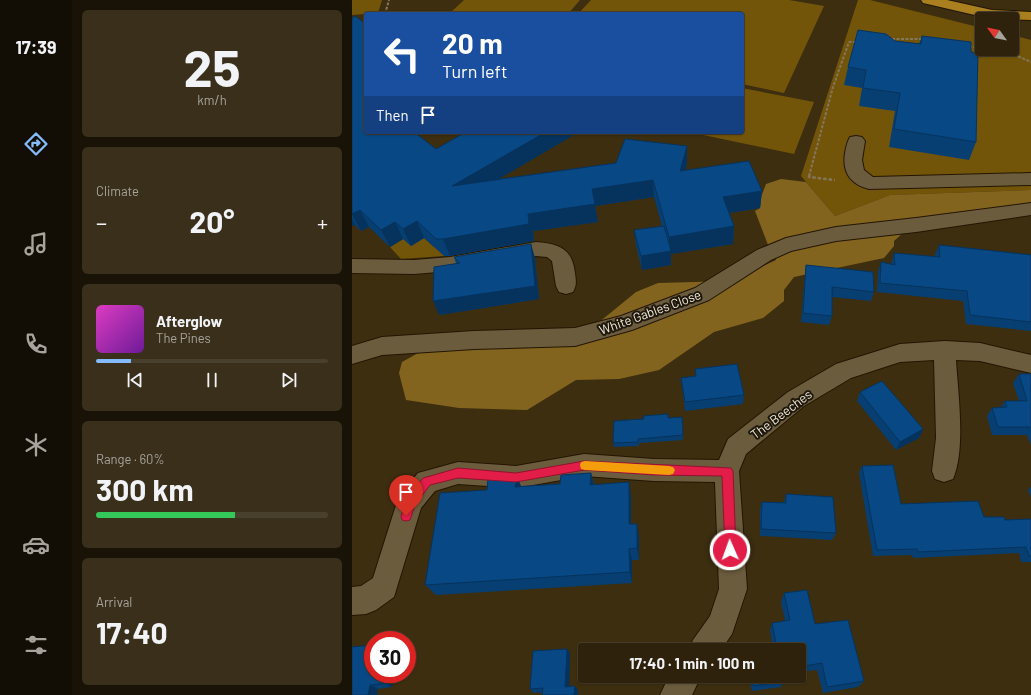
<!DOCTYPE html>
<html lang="en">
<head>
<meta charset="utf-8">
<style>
  :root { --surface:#2e220c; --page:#3a2f1a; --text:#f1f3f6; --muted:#a7a49d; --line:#493f2d; --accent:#84bcfb }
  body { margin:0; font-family:Barlow,sans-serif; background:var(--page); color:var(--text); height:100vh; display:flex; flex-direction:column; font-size:15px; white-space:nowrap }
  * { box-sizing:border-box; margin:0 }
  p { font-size:13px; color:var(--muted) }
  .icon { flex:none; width:22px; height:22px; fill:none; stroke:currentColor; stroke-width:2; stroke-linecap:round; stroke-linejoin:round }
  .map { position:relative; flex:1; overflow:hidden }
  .drawer { display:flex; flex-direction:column; gap:10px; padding:10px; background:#191307; width:280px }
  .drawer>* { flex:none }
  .banner { position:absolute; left:12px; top:12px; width:380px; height:122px; border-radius:4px; box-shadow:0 1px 3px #0004,0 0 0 1px var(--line); background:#1a4fa0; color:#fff; overflow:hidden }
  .needle { width:26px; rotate:303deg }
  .tools { position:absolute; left:623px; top:12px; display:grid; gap:8px }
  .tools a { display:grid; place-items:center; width:44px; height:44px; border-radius:4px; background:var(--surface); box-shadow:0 1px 3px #0004,0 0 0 1px var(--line); font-size:20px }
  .speed { position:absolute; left:12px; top:631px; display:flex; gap:8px; font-size:20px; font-weight:700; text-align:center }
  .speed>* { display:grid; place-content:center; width:52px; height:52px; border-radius:50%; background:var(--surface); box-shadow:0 1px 3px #0004,0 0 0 1px var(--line); line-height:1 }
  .speed .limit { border:6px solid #d22; background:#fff; color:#111 }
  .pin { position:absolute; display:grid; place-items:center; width:34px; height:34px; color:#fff; margin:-41px -17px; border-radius:50% 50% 50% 0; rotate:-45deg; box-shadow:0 0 4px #0007 }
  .pin .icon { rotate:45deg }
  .me { position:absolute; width:44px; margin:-22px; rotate:358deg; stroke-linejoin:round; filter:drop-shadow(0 0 3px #0008) }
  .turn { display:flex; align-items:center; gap:14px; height:84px; padding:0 12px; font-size:18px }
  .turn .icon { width:52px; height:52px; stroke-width:2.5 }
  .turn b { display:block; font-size:28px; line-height:34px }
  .then { display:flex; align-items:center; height:38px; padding:0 12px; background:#0003; gap:8px; font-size:15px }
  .big { font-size:30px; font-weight:700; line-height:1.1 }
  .drawer .tile { flex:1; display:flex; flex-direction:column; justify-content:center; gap:6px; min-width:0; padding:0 14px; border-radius:6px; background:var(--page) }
  .drawer .dial { align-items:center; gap:0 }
  .dial b { font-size:52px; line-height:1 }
  .song { display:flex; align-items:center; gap:12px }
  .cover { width:48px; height:48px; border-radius:6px; background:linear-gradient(135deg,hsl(310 70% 55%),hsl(280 70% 35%)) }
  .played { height:4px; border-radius:2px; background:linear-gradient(90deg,var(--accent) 15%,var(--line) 15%) }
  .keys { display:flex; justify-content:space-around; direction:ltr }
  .heat { display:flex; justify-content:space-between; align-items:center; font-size:22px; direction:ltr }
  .charge { height:6px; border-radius:3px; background:linear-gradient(90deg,#34c759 60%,var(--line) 0) }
  .trip { position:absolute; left:226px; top:643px; width:228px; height:40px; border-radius:4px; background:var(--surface); box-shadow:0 1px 3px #0004,0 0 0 1px var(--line); font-weight:700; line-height:40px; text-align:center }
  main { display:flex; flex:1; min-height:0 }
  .tabs { display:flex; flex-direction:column; width:72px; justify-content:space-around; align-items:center; background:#120e05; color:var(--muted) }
  .tabs .icon { width:28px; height:28px }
  .tabs .on { color:var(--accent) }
  .tabs b { font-size:18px; color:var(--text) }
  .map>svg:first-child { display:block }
  .green { fill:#73550a }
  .forest { fill:#83641f }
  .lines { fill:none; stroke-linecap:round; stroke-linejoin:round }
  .minor-casing { stroke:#231600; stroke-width:2 }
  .highway-casing { stroke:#231600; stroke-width:2 }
  .path-far1 { stroke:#83765d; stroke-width:2; stroke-dasharray:3 1.5; stroke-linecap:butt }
  .path { stroke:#83765d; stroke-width:2.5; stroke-dasharray:3.5 2; stroke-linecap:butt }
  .minor { fill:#6c5c3e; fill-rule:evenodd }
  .highway { fill:#a97f20; fill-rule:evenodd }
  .wall { fill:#073f72 }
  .shaded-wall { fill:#06335d }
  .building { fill:#084985; stroke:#06335d }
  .route { fill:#e11d48; stroke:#92132f }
  .slow { fill:#f59e0b }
  .labels { text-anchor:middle; stroke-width:4; stroke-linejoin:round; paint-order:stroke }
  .street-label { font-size:13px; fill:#f3ead9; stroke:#1e170b }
</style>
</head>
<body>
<main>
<nav class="tabs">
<b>17:39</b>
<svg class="icon on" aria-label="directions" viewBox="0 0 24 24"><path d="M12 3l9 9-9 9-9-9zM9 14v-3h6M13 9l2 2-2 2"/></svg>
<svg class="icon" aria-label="music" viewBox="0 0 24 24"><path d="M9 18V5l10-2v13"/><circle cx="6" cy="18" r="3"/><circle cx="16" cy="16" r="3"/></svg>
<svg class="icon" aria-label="phone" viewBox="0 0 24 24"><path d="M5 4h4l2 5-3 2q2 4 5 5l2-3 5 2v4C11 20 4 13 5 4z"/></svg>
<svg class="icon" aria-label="climate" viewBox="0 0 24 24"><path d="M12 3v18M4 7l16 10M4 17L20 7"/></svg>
<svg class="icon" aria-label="car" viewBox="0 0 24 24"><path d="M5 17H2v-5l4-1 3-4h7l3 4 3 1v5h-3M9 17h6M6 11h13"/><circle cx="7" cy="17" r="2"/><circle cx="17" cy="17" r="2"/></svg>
<svg class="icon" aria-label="filters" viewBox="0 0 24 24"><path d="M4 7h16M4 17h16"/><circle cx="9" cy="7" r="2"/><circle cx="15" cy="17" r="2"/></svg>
</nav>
<section class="drawer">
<div class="tile dial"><b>25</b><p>km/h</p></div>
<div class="tile"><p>Climate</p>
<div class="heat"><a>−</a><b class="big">20°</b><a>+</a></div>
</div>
<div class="tile">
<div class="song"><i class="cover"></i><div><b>Afterglow</b><p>The Pines</p></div></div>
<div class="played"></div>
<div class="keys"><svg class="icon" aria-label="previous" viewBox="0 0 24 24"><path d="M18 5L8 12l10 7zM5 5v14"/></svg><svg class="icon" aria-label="pause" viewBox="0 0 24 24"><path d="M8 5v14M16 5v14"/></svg><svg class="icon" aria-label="next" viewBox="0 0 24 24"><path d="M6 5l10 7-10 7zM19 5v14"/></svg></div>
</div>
<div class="tile"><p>Range · 60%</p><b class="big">300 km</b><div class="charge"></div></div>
<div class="tile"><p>Arrival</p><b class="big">17:40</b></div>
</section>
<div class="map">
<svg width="679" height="695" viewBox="0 0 679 695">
  <rect width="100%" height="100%" fill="#3d2e10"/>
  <path class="green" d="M0,0H30L26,13L0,15Z
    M112,0H228L216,14H97Z
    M239,0H437L472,6L432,93L390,84V14H226Z
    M506,0H518L630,28V49H660V35L679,40V190L538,195L483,216L449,176Z
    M390,88L462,102L442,154L337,132H390Z
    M106,237V255L49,259L38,247L51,239L72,238L82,247Z"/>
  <path class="forest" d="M429,179L454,182L483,216L538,195L679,190V216L659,210L562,223L542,241V246L532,258L442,277L432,290V301L411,318L362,332L307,370L267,379L224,380L175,410L107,408L54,400L47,373L50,362L77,347L132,349L224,341L284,292L306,283L378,281L424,260L416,245L403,211L408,208L409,197L414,184Z"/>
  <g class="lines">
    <defs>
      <path id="minor" d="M504,136L510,137L513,141L510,160L512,170L521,177L679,173V185L517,189C498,184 490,172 493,153C494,147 495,142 498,137Z
        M679,203V215L564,232L484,241L439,251L419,260L357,300L280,330L223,346L122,349L30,355L0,364V346L30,337L122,331L223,328L269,316L343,288L405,250L434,238L484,227L564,218Z
        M184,242C207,244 220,248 223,273C224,281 225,285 221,292L214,294L207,292L204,286L200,261L195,257L184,256L98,271L62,274L0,273V259L62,260L98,257Z
        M593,341L628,343L679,355V373L628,361L604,360C606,393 614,449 601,479L592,482L583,479L580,471L584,438L582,360L548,362L499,378L452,406L394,454L387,471L395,589L380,634L369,650H337L341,640L358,616L367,589L363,482L302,481L232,476L164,488L106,484L83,491L69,508L42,597L24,610L14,614L0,615V587L9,586L21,578L45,502L49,493L66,473L106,462L164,466L232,454L302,459L367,460L376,439L436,392L484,364L548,344Z
        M317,676H349L340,695H308Z"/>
      <path id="highway" d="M569,0H595L640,10L679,12V20L640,19L571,3Z"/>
    </defs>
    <use href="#minor" class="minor-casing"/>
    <use href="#highway" class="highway-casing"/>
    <path class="path-far1" d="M33,14L37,0
      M540,39H572
      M617,46L630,49
      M631,49L663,55L679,62
      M457,176L481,87L497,42H505"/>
    <path class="path" d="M458,175L457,177L483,180"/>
    <use href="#minor" class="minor"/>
    <use href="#highway" class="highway"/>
  </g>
  <path class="wall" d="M0,18L14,132L84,149L146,179L264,163L335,146V164L333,170L410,191L408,208L377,213L382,226L381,244L319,254V265L290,270L284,245L282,230L310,226L302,197L243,206L246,222L181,231L182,241L98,256H92L72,238L59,246L51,239L38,247L17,227L9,231L3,225L0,226Z
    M570,36L624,142L617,160L537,147L543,111L507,106L510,88L492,85L496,67L543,41L567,44Z
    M587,245L679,255V331L614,324L611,301L525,292L526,272L529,262L539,264L542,253L583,257V254Z
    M102,257L183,258L187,299L87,315L104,263Z
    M454,265L522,292L519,301L480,297V316L477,325L449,322L453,274Z
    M343,369L392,395L391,404L333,411L330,386L329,378L343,376Z
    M667,374H679V445L675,435H640L635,416L640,408H648L653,401H667L661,383Z
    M508,392L571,429L567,438L544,450L505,401Z
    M330,417L331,440L287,443V446L262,447L261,443L316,418Z
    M510,466L549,504L632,517L653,520L679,519V562H669L667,553L561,558L560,555L521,556L507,473Z
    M239,473L242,484L279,496V524L287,537V560H280V583L84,595L73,585L135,490L165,477L169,486L208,484Z
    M679,487V497L676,490Z
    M434,494L484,533L480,540L408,536V509L410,502H432Z
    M432,593L463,624L512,681L506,687L471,693L465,670L447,672V650H395L396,647L420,643L418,630L420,623L433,621L429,602Z
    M0,647L40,687L26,689L0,695Z
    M218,653L217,686L226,690L182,693L178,689Z
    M397,676H431L432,681L429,687L400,691Z"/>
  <path class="shaded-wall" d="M194,132H227L106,203L100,186Z
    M335,146V164L328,188V171Z
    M301,180L302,197L243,206L246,222L181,231L182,241L98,256L91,239L176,214L240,189Z
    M410,191L408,208L371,214V197Z
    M8,210L17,227L9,231L0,214Z
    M0,219L3,225L0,226Z
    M65,221L72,238L59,246L51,229Z
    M43,222L51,239L38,247L29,230Z
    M382,226L381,244L319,254V265L290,270L289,256L317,251V237Z
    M179,244L183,258L187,299L87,315L81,301Z
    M571,429L567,438L544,450L548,442Z
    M239,473L242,487L238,485Z
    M165,477L171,491L163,487Z
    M277,482L279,496V537L277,524Z
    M285,524L287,537V560L285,548Z
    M277,549L280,560V583L278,572Z
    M215,649L218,653L217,691L213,687Z
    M34,674H42L40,687L33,683Z
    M18,685L26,689L25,695H16Z
    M223,686L226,690V695H222Z"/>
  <path class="building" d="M3,16L14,24V132H62L84,149L114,132H194L100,186L264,163L273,139L335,146L328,171L397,161L410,191L371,197L382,226L317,237L301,180L240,189L243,204L176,214L177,224L91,239H84L65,221L51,229L43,222L29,230L8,210L0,214V18Z
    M506,30L534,34L543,41L569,44L570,36L619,42V52L626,53L624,142L542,129L548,93L511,88L514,70L496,67Z
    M312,226L319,251L289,256L282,230Z
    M179,244L183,286L81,301L82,267L108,263L102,257Z
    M587,245L679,255V322L618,315L615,291L528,283L529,262L543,265L542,253L588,257Z
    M454,265L521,272L522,292L480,287V316L451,313Z
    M385,364L392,395L333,402L329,378L344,376L343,369Z
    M667,374H679V427H646L640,408L655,407L653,401H675Z
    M530,381L571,429L548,442L508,392Z
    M316,414V418L330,417L331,435L286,439V442L261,443L262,421L292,419L291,416Z
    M541,465L549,504L626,501L632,517H652L653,520L679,519V556H677L674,547L566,552L565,549L525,550L510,466Z
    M239,473L238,485L277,482V524H285V548L277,549L278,572L73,585L88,493L135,490L136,479L165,477L163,487L208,484L209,475Z
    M434,494L481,497L484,533L409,529L410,502L434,503Z
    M455,590L463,624L496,620L512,681L475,687L470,663L447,667V650H396V647L424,643L420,623L438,620L432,593Z
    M21,645V674H34L33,683L18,685L16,695H0V647Z
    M215,649L213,687L223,686L222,695H190L191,688L178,689L181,651Z
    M400,676H431L432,681L402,686Z"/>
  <path class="route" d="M232,461L379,468L381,471L384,550L382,554L378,555L374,554L373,550L370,476L302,475L232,470L164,482L106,478L78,485L63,505L58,520L54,521L50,520L49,516L55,498L71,478L75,477L106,468L164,473Z"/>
  <path class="slow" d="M233,461L317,466L321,467L323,470L321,474L317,475L233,470L229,469L228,465L229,462Z"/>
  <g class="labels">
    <g class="street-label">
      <text transform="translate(298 312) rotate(-20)" y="5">White Gables Close</text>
      <text transform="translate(429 414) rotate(-37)" y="5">The Beeches</text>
    </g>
  </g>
</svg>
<div class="tools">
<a><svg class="needle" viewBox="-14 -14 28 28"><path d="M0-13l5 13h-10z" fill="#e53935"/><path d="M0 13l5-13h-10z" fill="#a7a49d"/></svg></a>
</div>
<div class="speed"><div class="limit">30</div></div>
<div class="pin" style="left:54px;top:516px;background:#d93025"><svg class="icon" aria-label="arrive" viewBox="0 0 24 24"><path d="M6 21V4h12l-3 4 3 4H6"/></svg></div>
<svg class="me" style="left:378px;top:550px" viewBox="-20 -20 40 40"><circle r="17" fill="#e11d48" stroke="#fff" stroke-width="3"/><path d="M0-11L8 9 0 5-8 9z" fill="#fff"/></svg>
<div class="trip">17:40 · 1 min · 100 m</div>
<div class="banner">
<div class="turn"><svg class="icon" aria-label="left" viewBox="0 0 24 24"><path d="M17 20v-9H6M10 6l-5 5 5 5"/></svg><div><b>20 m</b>Turn left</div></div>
<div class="then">Then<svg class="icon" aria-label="arrive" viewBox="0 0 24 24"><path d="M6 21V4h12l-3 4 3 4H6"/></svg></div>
</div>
</div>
</main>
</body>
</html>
